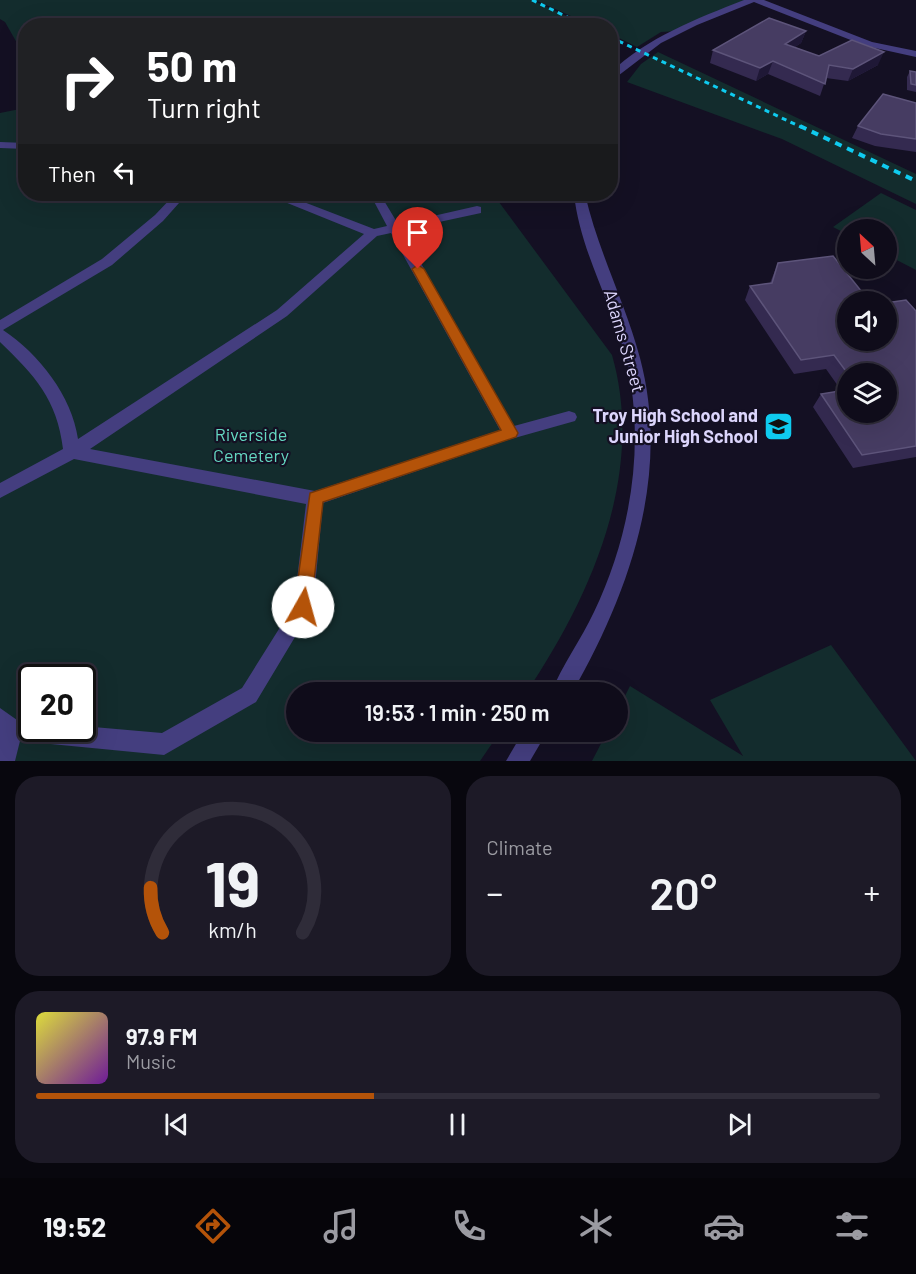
<!DOCTYPE html>
<html lang="en">
<head>
<meta charset="utf-8">
<style>
  :root { --surface:#0f0c1a; --page:#1d1a27; --text:#f1f3f6; --muted:#9b9ba2; --line:#2f2c39; --accent:#b45309 }
  body { margin:0; font-family:Barlow,sans-serif; background:var(--page); color:var(--text); height:100vh; display:flex; flex-direction:column; font-size:22px; white-space:nowrap }
  * { box-sizing:border-box; margin:0 }
  p { font-size:20px; color:var(--muted) }
  .icon { flex:none; width:33px; height:33px; fill:none; stroke:currentColor; stroke-width:2; stroke-linecap:round; stroke-linejoin:round }
  .map { position:relative; height:761px; overflow:hidden }
  .details { display:flex; flex-direction:column; gap:15px; padding:15px; background:#08070e; flex:1 }
  .details>* { flex:none }
  .top-card { position:absolute; left:18px; top:18px; width:600px; height:183px; border-radius:24px; box-shadow:0 6px 24px #0002,0 0 0 2px var(--line); background:#202124; color:#fff; overflow:hidden }
  .needle { width:39px; rotate:334deg }
  .fabs { position:absolute; left:837px; top:219px; display:grid; gap:12px }
  .fabs a { display:grid; place-items:center; width:60px; height:60px; border-radius:50%; background:var(--surface); box-shadow:0 6px 24px #0002,0 0 0 2px var(--line); font-size:30px }
  .speed { position:absolute; left:18px; top:664px; display:flex; gap:12px; font-size:30px; font-weight:700; text-align:center }
  .speed>* { display:grid; place-content:center; width:78px; height:78px; border-radius:50%; background:var(--surface); box-shadow:0 6px 24px #0002,0 0 0 2px var(--line); line-height:1 }
  .speed .limit { border:3px solid #111; border-radius:9px; background:#fff; color:#111 }
  .pin { position:absolute; display:grid; place-items:center; width:51px; height:51px; color:#fff; margin:-62px -26px; border-radius:50% 50% 50% 0; rotate:-45deg; box-shadow:0 0 6px #0007 }
  .pin .icon { rotate:45deg }
  .me { position:absolute; width:66px; margin:-33px; rotate:7deg; stroke-linejoin:round; filter:drop-shadow(0 0 4px #0008) }
  .turn { display:flex; align-items:center; gap:21px; height:126px; padding:0 30px; font-size:27px }
  .turn .icon { width:78px; height:78px; stroke-width:2.5 }
  .turn b { display:block; font-size:42px; line-height:51px }
  .then { display:flex; align-items:center; height:57px; padding:0 30px; background:#0003; gap:12px; font-size:22px }
  .big { font-size:45px; font-weight:600; line-height:1.1 }
  .details .card { flex:1; display:flex; flex-direction:column; justify-content:center; gap:9px; min-width:0; padding:0 21px; border-radius:24px; background:var(--page) }
  .details .dial { align-items:center; gap:0 }
  .dial svg { height:156px; overflow:visible; fill:none; stroke:var(--line); stroke-width:7; stroke-linecap:round; text-anchor:middle }
  .dial text { fill:var(--text); stroke:none }
  .song { display:flex; align-items:center; gap:18px }
  .cover { width:72px; height:72px; border-radius:9px; background:linear-gradient(135deg,hsl(60 70% 55%),hsl(280 70% 35%)) }
  .played { height:6px; border-radius:3px; background:linear-gradient(90deg,var(--accent) 40%,var(--line) 40%) }
  .keys { display:flex; justify-content:space-around; direction:ltr }
  .heat { display:flex; justify-content:space-between; align-items:center; font-size:33px; direction:ltr }
  .details .tiles { flex:1; display:grid; gap:15px; grid-template-columns:1fr 1fr }
  .card:last-child { grid-column:span 2 }
  .trip { position:absolute; left:286px; top:682px; width:342px; height:60px; border-radius:30px; background:var(--surface); box-shadow:0 6px 24px #0002,0 0 0 2px var(--line); font-weight:600; line-height:60px; text-align:center }
  .menu { display:flex; height:96px; justify-content:space-around; align-items:center; background:#06050a; color:var(--muted) }
  .menu .icon { width:42px; height:42px }
  .menu .on { color:var(--accent) }
  .menu b { font-size:27px; color:var(--text) }
  .map>svg:first-child { display:block }
  .green { fill:#132c2d; fill-rule:evenodd }
  .lines { fill:none; stroke-linecap:round; stroke-linejoin:round }
  .minor { fill:#443e7f; fill-rule:evenodd }
  .rail-far1 { stroke:#0fcbef; stroke-width:3; stroke-dasharray:5 4.5; stroke-linecap:butt }
  .rail { stroke:#0fcbef; stroke-width:4; stroke-dasharray:7 6; stroke-linecap:butt }
  .wall { fill:#342a50; fill-rule:evenodd }
  .shaded-wall { fill:#1f1836 }
  .building { fill:#463c62; stroke:#5d547a; stroke-width:1.5 }
  .route { fill:#b45309; stroke:#753606; stroke-width:1.5 }
  .labels { text-anchor:middle; stroke-width:4.5; stroke-linejoin:round; paint-order:stroke }
  .street-label { font-size:18px; fill:#dcd5fc; stroke:#141023 }
  .poi-label { font-size:18px; font-weight:bold; fill:#dcd5fc; stroke:#141023; text-anchor:end }
  .park-label { font-size:18px; fill:#65d8c2; stroke:#141023 }
</style>
</head>
<body>
<div class="map">
<svg width="916" height="761" viewBox="0 0 916 761">
  <rect width="100%" height="100%" fill="#141023"/>
  <path class="green" d="M0,0H532L586,25L26,26L25,57L5,22L0,19Z
    M535,0H751L678,31L661,32L637,47L611,34L610,26L591,25Z
    M658,52L916,174V204L782,139L627,82L641,64Z
    M25,108L26,194H493L612,355C646,474 591,596 526,693H297V732H500L480,761H0V113ZM32,678H82V729H32Z
    M881,193L916,210V270L887,255L886,230H848L847,234L833,227Z
    M831,645L916,761H592L607,732H618V710L630,686L743,756L710,700Z"/>
  <g class="lines">
    <path class="minor" d="M744,0H764L872,42L916,51V57L866,46L754,2L697,25L661,43L610,82V73C648,37 696,19 744,0Z
      M0,142L26,143V149L0,148Z
      M175,194H187L163,221L112,265L3,330C39,354 72,396 78,439L277,310L364,234L270,196L269,194H283L374,229L387,226L370,194H380L398,224L477,206L481,207V213L402,230L514,426L569,411L575,413L577,417L575,421L511,439L323,503L313,607L256,702L164,755L20,741L15,761H0V708L17,720L32,721V729H82V726L162,733L242,688L294,605L306,504L74,459L0,498V483L63,449C57,399 35,376 0,342V320L102,259L155,215ZM391,233L500,430L315,491L90,449L287,316L377,236Z
      M574,194H585C598,251 625,302 640,358C671,475 630,591 572,693H551C562,665 581,640 594,612C631,535 646,443 626,359C612,303 580,251 574,194Z
      M523,732H547L530,761H506Z"/>
    <path class="rail-far1" d="M532,0L586,26
      M610,37L803,128"/>
    <path class="rail" d="M800,126L916,181"/>
  </g>
  <path class="wall" d="M806,31L801,43L795,47L819,56L878,65L848,81L826,78L820,96L768,74L756,81L710,63L713,50Z
    M910,71L916,72V92L907,90V77Z
    M916,103V152L875,146L852,138L858,126Z
    M778,263L848,302L916,311V457L853,468L813,407L821,394L834,392L838,386L826,369L794,374L745,300L750,286L770,283ZM848,374L886,412H848Z"/>
  <path class="shaded-wall" d="M806,31L801,43L781,56L785,44Z
    M884,52L878,65L848,81L853,69Z
    M773,61L768,74L756,81L760,68Z"/>
  <path class="building" d="M769,18L806,31L785,44L819,56L852,40L884,52L853,69L829,65L825,84L773,61L760,68L713,50Z
    M910,71L916,72V85L911,84Z
    M883,94L916,103V139L881,134L858,126Z
    M833,256L866,297L877,295L883,302H848V340H886V303L906,300L916,311V446L862,455L821,394L846,390L840,382L848,381V412H886V374H848L834,355L801,360L750,286L772,283L778,263Z"/>
  <path class="route" d="M418,265L424,269L518,433L516,437L323,502L311,607L309,613L303,615L296,613L294,607L310,493L501,430L412,269Z"/>
  <defs>
    <symbol id="school-square" viewBox="-11 -11 22 22"><rect x="-9" y="-9" width="18" height="18" rx="4" fill="#0fcbef" stroke="#141023"/><path d="M0-5L7-2L0 1L-7-2ZM-4 1L0 2.5L4 1V4Q0 6-4 4Z" fill="#111"/></symbol>
  </defs>
  <g fill-rule="evenodd">
    <use href="#school-square" x="762" y="410" width="33" height="33"/>
  </g>
  <g class="labels">
    <g class="street-label">
      <text transform="translate(624 341) rotate(74)" y="6">Adams Street</text>
    </g>
    <g class="poi-label">
      <text x="758" y="422">Troy High School and<tspan x="758" dy="21">Junior High School</tspan></text>
    </g>
    <g class="park-label">
      <text x="251" y="441">Riverside<tspan x="251" dy="21">Cemetery</tspan></text>
    </g>
  </g>
</svg>
<div class="fabs">
<a><svg class="needle" viewBox="-14 -14 28 28"><path d="M0-13l5 13h-10z" fill="#e53935"/><path d="M0 13l5-13h-10z" fill="#9b9ba2"/></svg></a>
<a><svg class="icon" aria-label="sound" viewBox="0 0 24 24"><path d="M4 9h4l5-4v14l-5-4H4zM17 9q2 3 0 6"/></svg></a>
<a><svg class="icon" aria-label="layers" viewBox="0 0 24 24"><path d="M12 4l9 5-9 5-9-5zM3 14l9 5 9-5"/></svg></a>
</div>
<div class="speed"><div class="limit">20</div></div>
<div class="pin" style="left:418px;top:269px;background:#d93025"><svg class="icon" aria-label="arrive" viewBox="0 0 24 24"><path d="M6 21V4h12l-3 4 3 4H6"/></svg></div>
<svg class="me" style="left:303px;top:607px" viewBox="-20 -20 40 40"><circle r="19" fill="#fff"/><path d="M0-13L10 11 0 6-10 11z" fill="#b45309"/></svg>
<div class="trip">19:53 · 1 min · 250 m</div>
<div class="top-card">
<div class="turn"><svg class="icon" aria-label="right" viewBox="0 0 24 24"><path d="M7 20v-9h11M14 6l5 5-5 5"/></svg><div><b>50 m</b>Turn right</div></div>
<div class="then">Then<svg class="icon" aria-label="left" viewBox="0 0 24 24"><path d="M17 20v-9H6M10 6l-5 5 5 5"/></svg></div>
</div>
</div>
<section class="details">
<div class="tiles">
<div class="card dial"><svg viewBox="0 0 100 80">
<path d="M14 69A42 42 0 1 1 86 69"/>
<path d="M14 69A42 42 0 0 1 8 46" stroke="#b45309"/>
<text x="50" y="56" font-size="32" font-weight="700">19</text>
<text x="50" y="72" font-size="11">km/h</text>
</svg></div>
<div class="card"><p>Climate</p>
<div class="heat"><a>−</a><b class="big">20°</b><a>+</a></div>
</div>
<div class="card">
<div class="song"><i class="cover"></i><div><b>97.9 FM</b><p>Music</p></div></div>
<div class="played"></div>
<div class="keys"><svg class="icon" aria-label="previous" viewBox="0 0 24 24"><path d="M18 5L8 12l10 7zM5 5v14"/></svg><svg class="icon" aria-label="pause" viewBox="0 0 24 24"><path d="M8 5v14M16 5v14"/></svg><svg class="icon" aria-label="next" viewBox="0 0 24 24"><path d="M6 5l10 7-10 7zM19 5v14"/></svg></div>
</div>
</div>
</section>
<nav class="menu">
<b>19:52</b>
<svg class="icon on" aria-label="directions" viewBox="0 0 24 24"><path d="M12 3l9 9-9 9-9-9zM9 14v-3h6M13 9l2 2-2 2"/></svg>
<svg class="icon" aria-label="music" viewBox="0 0 24 24"><path d="M9 18V5l10-2v13"/><circle cx="6" cy="18" r="3"/><circle cx="16" cy="16" r="3"/></svg>
<svg class="icon" aria-label="phone" viewBox="0 0 24 24"><path d="M5 4h4l2 5-3 2q2 4 5 5l2-3 5 2v4C11 20 4 13 5 4z"/></svg>
<svg class="icon" aria-label="climate" viewBox="0 0 24 24"><path d="M12 3v18M4 7l16 10M4 17L20 7"/></svg>
<svg class="icon" aria-label="car" viewBox="0 0 24 24"><path d="M5 17H2v-5l4-1 3-4h7l3 4 3 1v5h-3M9 17h6M6 11h13"/><circle cx="7" cy="17" r="2"/><circle cx="17" cy="17" r="2"/></svg>
<svg class="icon" aria-label="filters" viewBox="0 0 24 24"><path d="M4 7h16M4 17h16"/><circle cx="9" cy="7" r="2"/><circle cx="15" cy="17" r="2"/></svg>
</nav>
</body>
</html>
